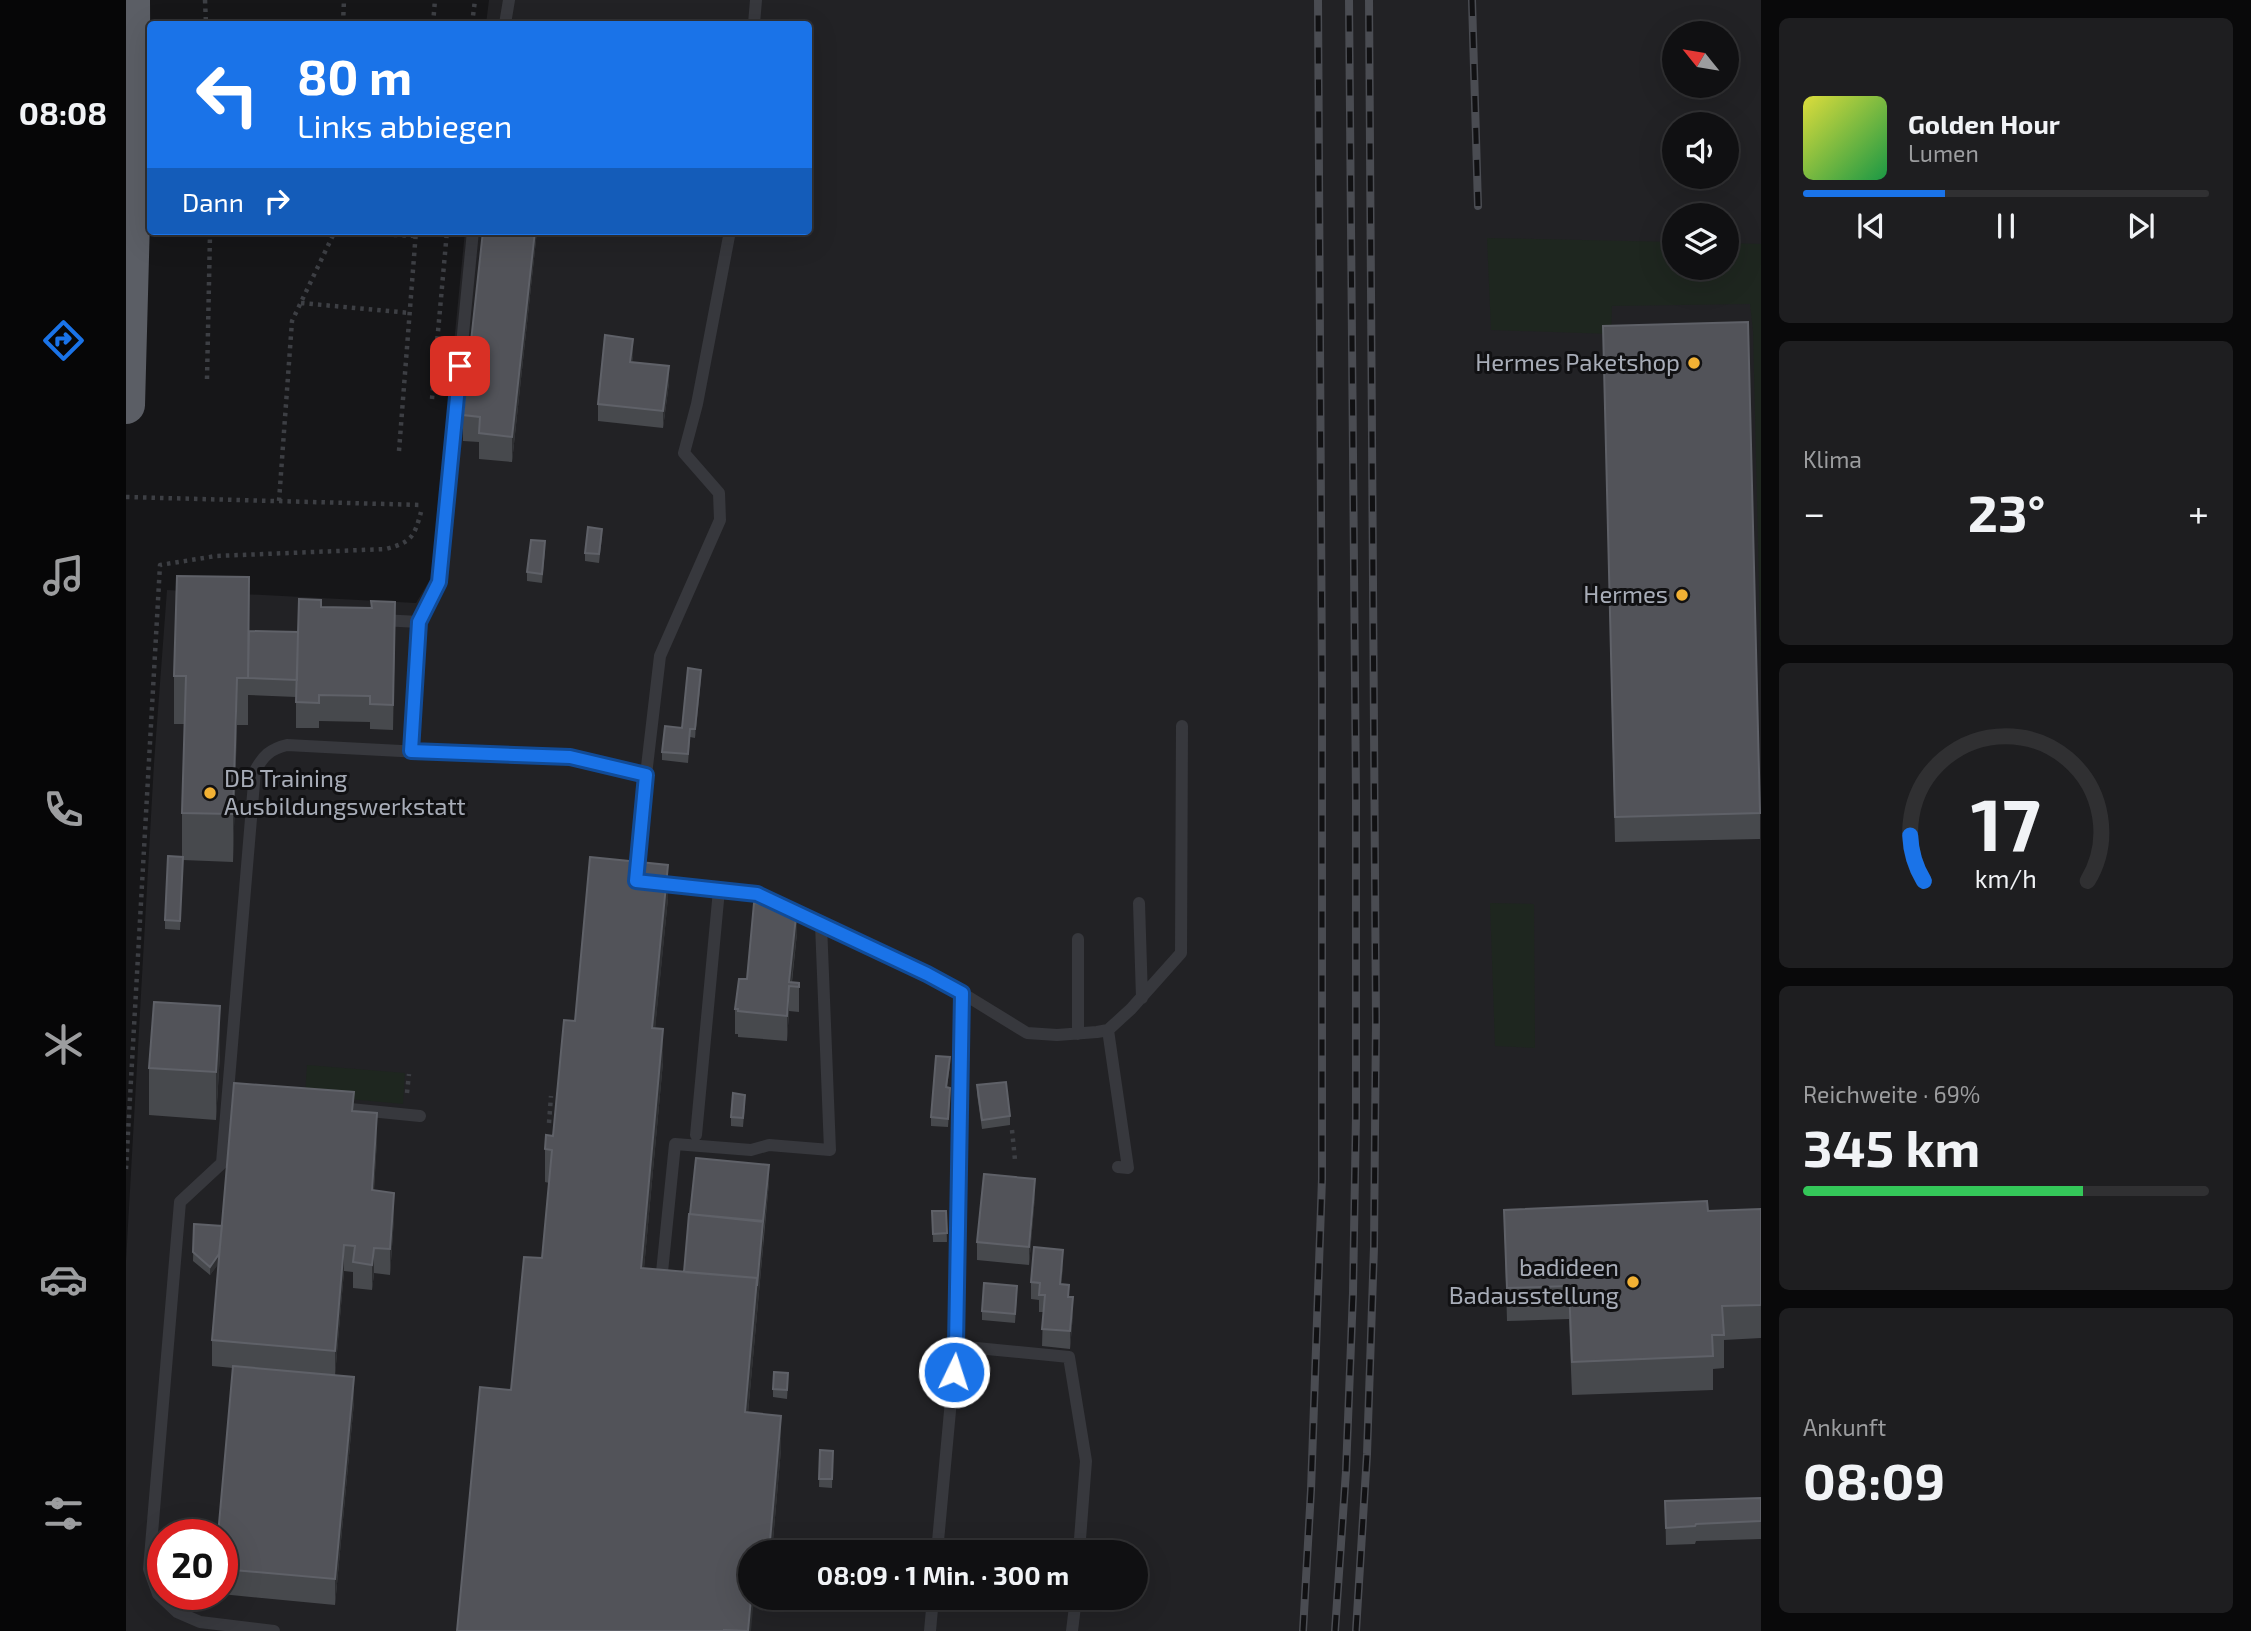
<!DOCTYPE html>
<html lang="de">
<head>
<meta charset="utf-8">
<style>
  :root { --surface:#101012; --page:#1e1e20; --text:#f1f3f6; --muted:#9c9d9f; --line:#303032; --accent:#1a73e8 }
  body { margin:0; font-family:"Exo 2",sans-serif; background:var(--page); color:var(--text); height:100vh; display:flex; flex-direction:column; font-size:26px; white-space:nowrap }
  * { box-sizing:border-box; margin:0 }
  p { font-size:23px; color:var(--muted) }
  .icon { flex:none; width:38px; height:38px; fill:none; stroke:currentColor; stroke-width:2; stroke-linecap:round; stroke-linejoin:round }
  .map { position:relative; flex:1; overflow:hidden }
  .details { display:flex; flex-direction:column; gap:18px; padding:18px; background:#09090a; width:490px }
  .details>* { flex:none }
  .guide { position:absolute; left:21px; top:21px; width:665px; height:214px; border-radius:7px; box-shadow:0 7px 28px #0002,0 0 0 2px var(--line); background:#1a73e8; color:#fff; overflow:hidden }
  .needle { width:46px; rotate:300deg }
  .tools { position:absolute; left:1536px; top:21px; display:grid; gap:14px }
  .tools a { display:grid; place-items:center; width:77px; height:77px; border-radius:50%; background:var(--surface); box-shadow:0 7px 28px #0002,0 0 0 2px var(--line); font-size:35px }
  .speed { position:absolute; left:21px; top:1519px; display:flex; gap:14px; font-size:35px; font-weight:700; text-align:center }
  .speed>* { display:grid; place-content:center; width:91px; height:91px; border-radius:50%; background:var(--surface); box-shadow:0 7px 28px #0002,0 0 0 2px var(--line); line-height:1 }
  .speed .limit { border:10px solid #d22; background:#fff; color:#111 }
  .pin { position:absolute; display:grid; place-items:center; width:60px; height:60px; color:#fff; margin:-30px; border-radius:14px; box-shadow:0 4px 10px #0006 }
  .me { position:absolute; width:77px; margin:-38px; rotate:4deg; stroke-linejoin:round; filter:drop-shadow(0 0 5px #0008) }
  .turn { display:flex; align-items:center; gap:24px; height:147px; padding:0 35px; font-size:32px }
  .turn .icon { width:91px; height:91px; stroke-width:2.5 }
  .turn b { display:block; font-size:49px; line-height:60px }
  .then { display:flex; align-items:center; height:66px; padding:0 35px; background:#0003; gap:14px; font-size:26px }
  .big { font-size:52px; font-weight:700; line-height:1.1 }
  .details .card { flex:1; display:flex; flex-direction:column; justify-content:center; gap:10px; min-width:0; padding:0 24px; border-radius:10px; background:var(--page) }
  .details .dial { align-items:center; gap:0 }
  .dial svg { height:182px; overflow:visible; fill:none; stroke:var(--line); stroke-width:7; stroke-linecap:round; text-anchor:middle }
  .dial text { fill:var(--text); stroke:none }
  .song { display:flex; align-items:center; gap:21px }
  .cover { width:84px; height:84px; border-radius:10px; background:linear-gradient(135deg,hsl(60 70% 55%),hsl(140 70% 35%)) }
  .played { height:7px; border-radius:4px; background:linear-gradient(90deg,var(--accent) 35%,var(--line) 35%) }
  .keys { display:flex; justify-content:space-around; direction:ltr }
  .heat { display:flex; justify-content:space-between; align-items:center; font-size:38px; direction:ltr }
  .charge { height:10px; border-radius:5px; background:linear-gradient(90deg,#34c759 69%,var(--line) 0) }
  .trip { position:absolute; left:612px; top:1540px; width:410px; height:70px; border-radius:35px; background:var(--surface); box-shadow:0 7px 28px #0002,0 0 0 2px var(--line); font-weight:700; line-height:70px; text-align:center }
  main { display:flex; flex:1; min-height:0 }
  .menu { display:flex; flex-direction:column; width:126px; justify-content:space-around; align-items:center; background:#060607; color:var(--muted) }
  .menu .icon { width:49px; height:49px }
  .menu .active { color:var(--accent) }
  .menu b { font-size:32px; color:var(--text) }
  .map>svg:first-child { display:block }
  .built { fill:#222225; fill-rule:evenodd }
  .green { fill:#1e261f }
  .lines { fill:none; stroke-linecap:round; stroke-linejoin:round }
  .path { stroke:#3d3f44; stroke-width:4.5; stroke-dasharray:3.5 5; stroke-linecap:butt }
  .service { stroke:#37383d; stroke-width:12 }
  .trunk { stroke:#5b5e65; stroke-width:38 }
  .rail-casing { stroke:#4a4c52; stroke-width:8 }
  .rail { stroke:#111113; stroke-width:5; stroke-dasharray:16; stroke-linecap:butt }
  .wall { fill:#47494d }
  .shaded-wall { fill:#2f3033 }
  .building { fill:#525359; stroke:#5f6168; stroke-width:2 }
  .route-casing { stroke:#114b97; stroke-width:18 }
  .route { stroke:#1a73e8; stroke-width:12 }
  .poi-dot { fill:#f2b134; stroke:#111113; stroke-width:2.5 }
  .labels { text-anchor:middle; stroke-width:6; stroke-linejoin:round; paint-order:stroke }
  .poi-label { font-size:24px; fill:#a8adb8; stroke:#111113; text-anchor:end }
</style>
</head>
<body>
<main>
<nav class="menu">
<b>08:08</b>
<svg class="icon active" aria-label="directions" viewBox="0 0 24 24"><path d="M12 3l9 9-9 9-9-9zM9 14v-3h6M13 9l2 2-2 2"/></svg>
<svg class="icon" aria-label="music" viewBox="0 0 24 24"><path d="M9 18V5l10-2v13"/><circle cx="6" cy="18" r="3"/><circle cx="16" cy="16" r="3"/></svg>
<svg class="icon" aria-label="phone" viewBox="0 0 24 24"><path d="M5 4h4l2 5-3 2q2 4 5 5l2-3 5 2v4C11 20 4 13 5 4z"/></svg>
<svg class="icon" aria-label="climate" viewBox="0 0 24 24"><path d="M12 3v18M4 7l16 10M4 17L20 7"/></svg>
<svg class="icon" aria-label="car" viewBox="0 0 24 24"><path d="M5 17H2v-5l4-1 3-4h7l3 4 3 1v5h-3M9 17h6M6 11h13"/><circle cx="7" cy="17" r="2"/><circle cx="17" cy="17" r="2"/></svg>
<svg class="icon" aria-label="filters" viewBox="0 0 24 24"><path d="M4 7h16M4 17h16"/><circle cx="9" cy="7" r="2"/><circle cx="15" cy="17" r="2"/></svg>
</nav>
<div class="map">
<svg width="1635" height="1631" viewBox="0 0 1635 1631">
  <rect width="100%" height="100%" fill="#161618"/>
  <path class="built" d="M363,0H1635V1631H0V1261L28,763L41,590L290,603L305,578L339,231H682V24H360ZM1549,33H1601V86H1549ZM1549,124H1601V177H1549ZM1549,215H1601V268H1549ZM37,1535H96V1594H37ZM625,1552H1010V1598H625Z"/>
  <path class="green" d="M1361,238L1549,242V268H1601V243L1635,244V670L1627,331L1624,304L1486,306L1485,334L1365,330Z
    M1364,903L1408,904L1409,1048L1369,1046Z
    M181,1065L279,1073L277,1104L179,1095Z"/>
  <g class="lines">
    <path class="path" d="M79,0L80,24
      M217,24L218,0
      M307,24L309,0
      M346,24L349,0
      M84,231V234L209,232L290,236
      M175,303L284,313
      M81,379L84,234
      M306,399L321,231
      M273,451L290,231
      M0,497L297,505
      M153,501L166,321L209,231
      M281,1093L283,1074
      M423,1123L425,1096
      M886,1130L889,1160
      M0,1169L34,565L90,556L260,549C285,542 288,538 295,512"/>
    <path class="service" d="M379,24L383,0
      M628,24L630,0
      M255,620L293,622
      M285,751L293,622L313,582L347,231
      M520,775L534,656L594,520L593,493L558,453L571,404L604,231
      M527,883L631,894L836,993L830,1346L811,1552
      M1013,903L1016,998
      M836,993L901,1033L931,1035L971,1032L982,1030L1005,1009L1055,953L1056,726
      M982,1030L1002,1168L992,1167
      M952,1034V939
      M214,1108L294,1116
      M570,1135L593,890
      M535,1282L549,1144L625,1150L643,1145L704,1150L695,924
      M830,1346L943,1357L960,1461L953,1552
      M148,1631L74,1622L51,1612L32,1594L23,1569L54,1202L96,1163L129,771C137,756 144,749 161,745L332,754L444,757L520,775L511,876
      M804,1631L807,1598
      M946,1631L950,1598"/>
    <path class="trunk" d="M0,405L6,183L5,0"/>
    <defs>
      <path id="rail" d="M1346,0L1352,206
        M1177,1631L1185,1490L1196,1179V683L1192,0
        M1209,1631L1220,1471L1227,1293L1230,1116V795L1223,0
        M1230,1631L1241,1454L1248,1247L1250,1020L1243,0"/>
    </defs>
    <use href="#rail" class="rail-casing"/>
    <use href="#rail" class="rail"/>
  </g>
  <path class="wall" d="M357,231H411L386,462L353,459V442L337,441V415Z
    M1477,326L1634,813V839L1489,842Z
    M507,356L506,362L543,383L537,428L472,421V404Z
    M476,537L473,563L459,561V553Z
    M419,550L416,583L401,581V572Z
    M123,577V631L172,632L195,607L269,627L267,730L244,729V722L193,721V728H170V697L122,695V691V725H111L107,862L57,860L54,930L39,929V920L56,857V813L59,724H48V676Z
    M575,678L569,738L564,737L562,763L536,760V752L556,728Z
    M542,898L529,1028L537,1062L518,1268L558,1272L643,1182L622,1413L655,1449L646,1552H625V1631H331L416,1258L423,1183L419,1182V1149L427,1136L449,1021Z
    M671,933L666,982L673,983V1012L663,1011L661,1041L612,1037V1034H609V1009L621,979Z
    M94,1053L90,1120L23,1115V1068Z
    M824,1065L821,1087L824,1096L822,1127L805,1126V1117Z
    M851,1085L884,1116V1125L856,1129L851,1094Z
    M619,1103L617,1127L605,1126V1117Z
    M228,1111L251,1139L248,1190L268,1218L264,1275L248,1273L246,1290L227,1288V1272L218,1271L209,1375L228,1402L209,1605L95,1594H96V1535L107,1368L86,1366V1340L92,1264L84,1275L67,1261L68,1224L96,1226Z
    M909,1196L903,1265L851,1260V1242Z
    M1635,1209V1338L1598,1340V1368L1587,1369V1390L1446,1395L1443,1319L1381,1321L1378,1210L1582,1211Z
    M806,1211H820L821,1242H807Z
    M937,1267L935,1284L943,1297L947,1314L944,1349L916,1346L917,1312H913V1300L905,1299V1282Z
    M891,1294L889,1323L856,1320V1311Z
    M662,1382L661,1399L647,1397V1389Z
    M694,1450L707,1451L706,1488L693,1487Z
    M1635,1498V1539L1570,1541L1569,1544L1540,1545L1539,1501Z"/>
  <path class="shaded-wall" d="M409,231H411L386,462V437Z
    M507,339V356L504,379V362Z
    M543,366V383L537,428V411Z
    M575,670V678L569,738V729Z
    M111,678V725L107,862V814Z
    M542,865V898L526,1061V1028Z
    M671,907V933L665,986H663V1011L661,1041V1016L663,982Z
    M94,1006V1053L90,1120V1072Z
    M537,1029V1062L515,1301V1268Z
    M251,1113V1139L246,1216V1190Z
    M643,1165V1182L637,1239V1222Z
    M909,1179V1196L903,1265V1247Z
    M268,1193V1218L264,1275V1249Z
    M637,1221V1247L619,1446V1412Z
    M218,1245V1271L209,1377V1351Z
    M248,1248V1273L246,1290V1265Z
    M937,1250V1267L934,1302V1284Z
    M95,1252V1261L84,1275V1267Z
    M947,1297V1314L944,1349V1331Z
    M228,1377V1402L209,1605V1579Z
    M655,1416V1449L646,1552H643Z
    M625,1598H628L625,1631H622Z"/>
  <path class="building" d="M357,231H409L386,437L353,433L354,417L337,415Z
    M1622,322L1634,813L1489,817L1477,326Z
    M479,335L507,339L504,362L543,366L537,411L472,404Z
    M462,527L476,529L473,554L459,553Z
    M405,540L419,541L416,574L401,572Z
    M51,576L123,577L122,678H111L107,814L56,813L60,676H48Z
    M173,599L195,600V607L246,608L245,601L269,602L267,705L244,704V696L193,695V703L170,702Z
    M123,631L172,632L171,680L122,678Z
    M562,668L575,670L569,729H564L562,754L536,752L539,726L556,728Z
    M42,856L57,857L54,921L39,920Z
    M464,857L542,865L526,1028L537,1029L515,1268L631,1278L619,1412L655,1416L643,1552L630,1551L629,1552H625V1598L622,1631L598,1630V1631H331L354,1387L385,1390L398,1257L416,1258L426,1150L419,1149L420,1135L427,1136L438,1020L449,1021Z
    M628,903L671,907L663,982L673,983V987L663,986L661,1016L612,1011V1009H609L613,979H621Z
    M28,1002L94,1006L90,1072L23,1068Z
    M810,1056L824,1057L820,1087L824,1088L822,1119L805,1117Z
    M880,1082L884,1116L856,1120L851,1085Z
    M108,1083L228,1092L226,1111L251,1113L246,1190L268,1193L264,1249L248,1248L246,1265L227,1262L229,1246L218,1245L209,1351L86,1340Z
    M607,1093L619,1095L617,1118L605,1117Z
    M570,1158L643,1165L637,1222L564,1214Z
    M858,1174L909,1179L903,1247L851,1242Z
    M1581,1201L1582,1211L1635,1209V1305L1596,1306L1598,1335H1586L1587,1356L1446,1362L1443,1286L1381,1288L1378,1210Z
    M806,1211H820L821,1233L807,1234Z
    M563,1214L637,1221L631,1286V1278L558,1272Z
    M68,1224L96,1226L93,1254L84,1267L67,1252Z
    M908,1247L937,1250L934,1284L943,1285L942,1297H947L944,1331L916,1329L919,1295H913L914,1283L905,1282Z
    M858,1283L891,1286L889,1314L856,1311Z
    M107,1366L228,1377L209,1579L96,1569V1535H92Z
    M648,1372L662,1373L661,1390L647,1389Z
    M694,1450L707,1451L706,1479H693Z
    M1635,1498V1521L1570,1524L1569,1526L1540,1528L1539,1501Z"/>
  <g class="lines">
    <defs>
      <path id="route" d="M334,366L313,582L293,622L285,751L444,757L520,775L510,881L631,894L801,974L836,993L830,1346L828,1372"/>
    </defs>
    <use href="#route" class="route-casing"/>
    <use href="#route" class="route"/>
  </g>
  <g class="poi-dot">
    <circle cx="1568" cy="363" r="7"/>
    <circle cx="1556" cy="595" r="7"/>
    <circle cx="84" cy="793" r="7"/>
    <circle cx="1507" cy="1282" r="7"/>
  </g>
  <g class="labels">
    <g class="poi-label">
      <text x="1554" y="371">Hermes Paketshop</text>
      <text x="1542" y="603">Hermes</text>
      <text x="98" y="787" text-anchor="start">DB Training<tspan x="98" dy="28">Ausbildungswerkstatt</tspan></text>
      <text x="1493" y="1276">badideen<tspan x="1493" dy="28">Badausstellung</tspan></text>
    </g>
  </g>
</svg>
<div class="tools">
<a><svg class="needle" viewBox="-14 -14 28 28"><path d="M0-13l5 13h-10z" fill="#e53935"/><path d="M0 13l5-13h-10z" fill="#9c9d9f"/></svg></a>
<a><svg class="icon" aria-label="sound" viewBox="0 0 24 24"><path d="M4 9h4l5-4v14l-5-4H4zM17 9q2 3 0 6"/></svg></a>
<a><svg class="icon" aria-label="layers" viewBox="0 0 24 24"><path d="M12 4l9 5-9 5-9-5zM3 14l9 5 9-5"/></svg></a>
</div>
<div class="speed"><div class="limit">20</div></div>
<div class="pin" style="left:334px;top:366px;background:#d93025"><svg class="icon" aria-label="arrive" viewBox="0 0 24 24"><path d="M6 21V4h12l-3 4 3 4H6"/></svg></div>
<svg class="me" style="left:828px;top:1372px" viewBox="-20 -20 40 40"><circle r="17" fill="#1a73e8" stroke="#fff" stroke-width="3"/><path d="M0-11L8 9 0 5-8 9z" fill="#fff"/></svg>
<div class="trip">08:09 · 1 Min. · 300 m</div>
<div class="guide">
<div class="turn"><svg class="icon" aria-label="left" viewBox="0 0 24 24"><path d="M17 20v-9H6M10 6l-5 5 5 5"/></svg><div><b>80 m</b>Links abbiegen</div></div>
<div class="then">Dann<svg class="icon" aria-label="right" viewBox="0 0 24 24"><path d="M7 20v-9h11M14 6l5 5-5 5"/></svg></div>
</div>
</div>
<section class="details">
<div class="card">
<div class="song"><i class="cover"></i><div><b>Golden Hour</b><p>Lumen</p></div></div>
<div class="played"></div>
<div class="keys"><svg class="icon" aria-label="previous" viewBox="0 0 24 24"><path d="M18 5L8 12l10 7zM5 5v14"/></svg><svg class="icon" aria-label="pause" viewBox="0 0 24 24"><path d="M8 5v14M16 5v14"/></svg><svg class="icon" aria-label="next" viewBox="0 0 24 24"><path d="M6 5l10 7-10 7zM19 5v14"/></svg></div>
</div>
<div class="card"><p>Klima</p>
<div class="heat"><a>−</a><b class="big">23°</b><a>+</a></div>
</div>
<div class="card dial"><svg viewBox="0 0 100 80">
<path d="M14 69A42 42 0 1 1 86 69"/>
<path d="M14 69A42 42 0 0 1 8 49" stroke="#1a73e8"/>
<text x="50" y="56" font-size="32" font-weight="700">17</text>
<text x="50" y="72" font-size="11">km/h</text>
</svg></div>
<div class="card"><p>Reichweite · 69%</p><b class="big">345 km</b><div class="charge"></div></div>
<div class="card"><p>Ankunft</p><b class="big">08:09</b></div>
</section>
</main>
</body>
</html>
